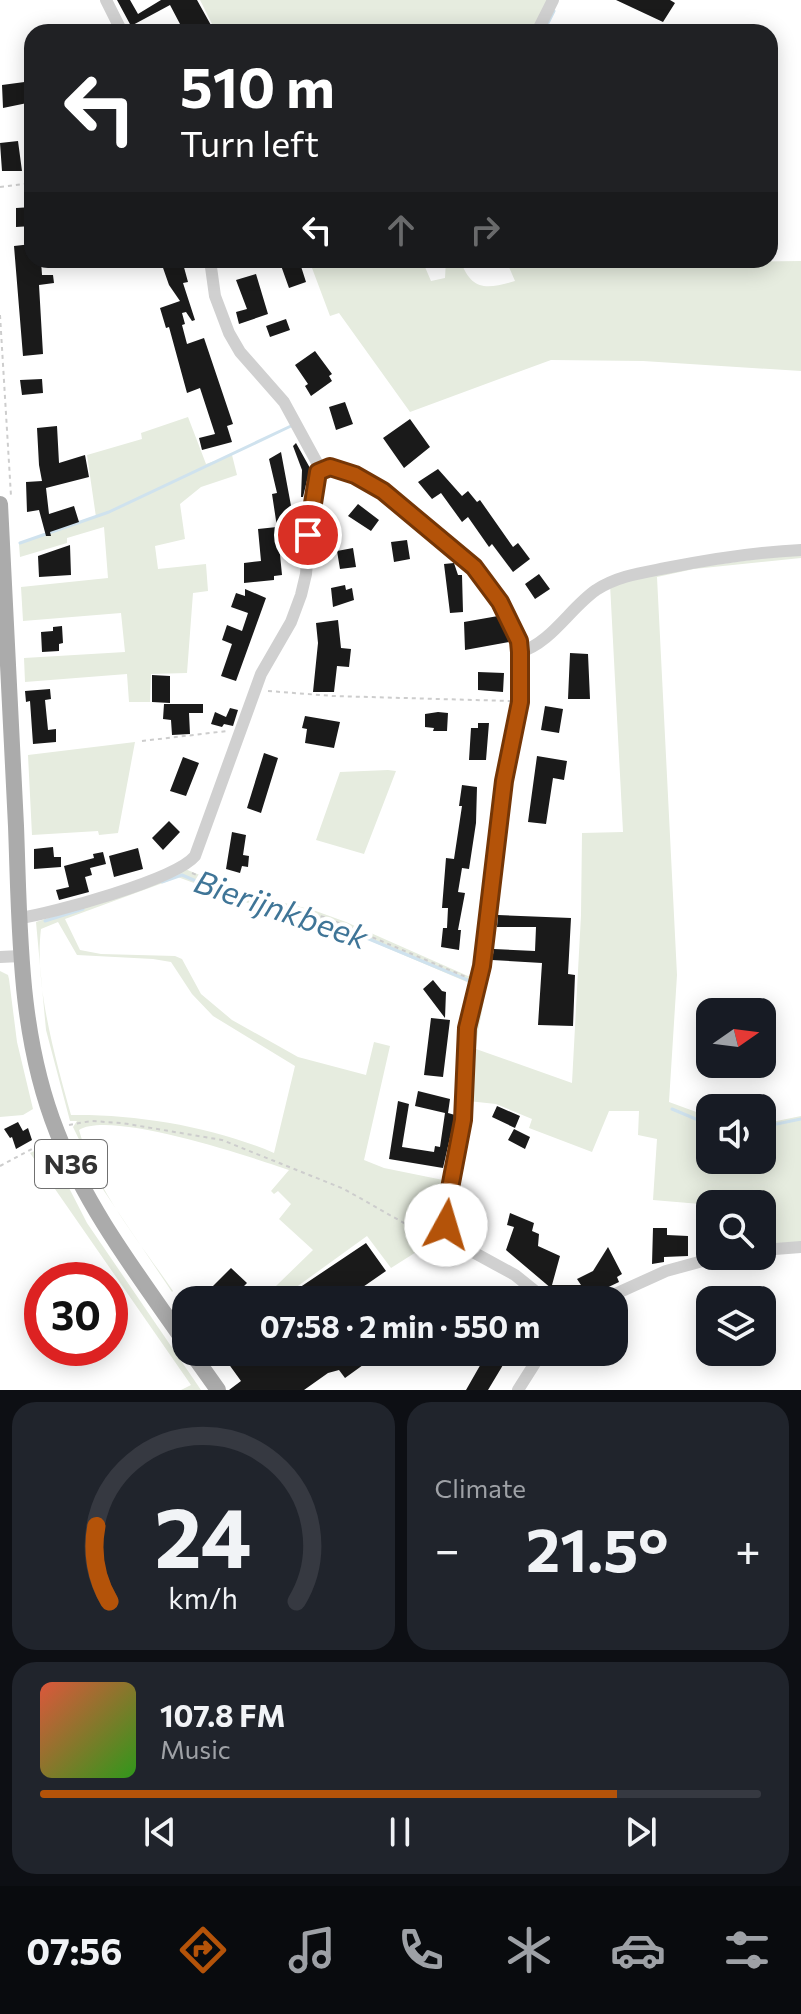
<!DOCTYPE html>
<html lang="en">
<head>
<meta charset="utf-8">
<style>
  :root { --surface:#171b24; --page:#20242c; --text:#f1f3f6; --muted:#9ea1a6; --line:#363941; --accent:#b45309 }
  body { margin:0; font-family:Commissioner,sans-serif; background:var(--page); color:var(--text); height:100vh; display:flex; flex-direction:column; font-size:30px; white-space:nowrap }
  * { box-sizing:border-box; margin:0 }
  p { font-size:26px; color:var(--muted) }
  .icon { flex:none; width:44px; height:44px; fill:none; stroke:currentColor; stroke-width:2; stroke-linecap:round; stroke-linejoin:round }
  .map { position:relative; height:1390px; overflow:hidden }
  .sheet { display:flex; flex-direction:column; gap:12px; padding:12px; background:#0d0f14; flex:1 }
  .sheet>* { flex:none }
  .top-card { position:absolute; left:24px; top:24px; width:754px; height:244px; border-radius:24px; box-shadow:0 4px 20px #0003; background:#202124; color:#fff; overflow:hidden }
  .needle { width:52px; rotate:76deg }
  .fabs { position:absolute; left:696px; top:998px; display:grid; gap:16px }
  .fabs a { display:grid; place-items:center; width:80px; height:80px; border-radius:16px; background:var(--surface); box-shadow:0 4px 20px #0003; font-size:40px }
  .speed { position:absolute; left:24px; top:1262px; display:flex; gap:16px; font-size:40px; font-weight:700; text-align:center }
  .speed>* { display:grid; place-content:center; width:104px; height:104px; border-radius:50%; background:var(--surface); box-shadow:0 4px 20px #0003; line-height:1 }
  .speed .limit { border:12px solid #d22; background:#fff; color:#111 }
  .pin { position:absolute; display:grid; place-items:center; width:68px; height:68px; color:#fff; margin:-34px; border:4px solid #fff; border-radius:50%; box-shadow:0 2px 8px #0007 }
  .me { position:absolute; width:88px; margin:-44px; rotate:6deg; stroke-linejoin:round; filter:drop-shadow(0 0 6px #0008) }
  .turn { display:flex; align-items:center; gap:28px; height:168px; padding:0 24px; font-size:36px }
  .turn .icon { width:104px; height:104px; stroke-width:2.5 }
  .turn b { display:block; font-size:56px; line-height:68px }
  .lanes { display:flex; align-items:center; height:76px; padding:0 24px; background:#0003; justify-content:center; gap:40px; direction:ltr }
  .lanes .off { opacity:.35 }
  .big { font-size:60px; font-weight:700; line-height:1.1 }
  .sheet .tile { flex:1; display:flex; flex-direction:column; justify-content:center; gap:12px; min-width:0; padding:0 28px; border-radius:24px; background:var(--page) }
  .sheet .dial { align-items:center; gap:0 }
  .dial svg { height:208px; overflow:visible; fill:none; stroke:var(--line); stroke-width:7; stroke-linecap:round; text-anchor:middle }
  .dial text { fill:var(--text); stroke:none }
  .song { display:flex; align-items:center; gap:24px }
  .cover { width:96px; height:96px; border-radius:12px; background:linear-gradient(135deg,hsl(10 70% 55%),hsl(110 70% 35%)) }
  .played { height:8px; border-radius:4px; background:linear-gradient(90deg,var(--accent) 80%,var(--line) 80%) }
  .keys { display:flex; justify-content:space-around; direction:ltr }
  .heat { display:flex; justify-content:space-between; align-items:center; font-size:44px; direction:ltr }
  .sheet .tiles { flex:1; display:grid; gap:12px; grid-template-columns:1fr 1fr }
  .tile:last-child { grid-column:span 2 }
  .trip { position:absolute; left:172px; top:1286px; width:456px; height:80px; border-radius:24px; background:var(--surface); box-shadow:0 4px 20px #0003; font-weight:700; line-height:80px; text-align:center }
  .tabs { display:flex; height:128px; justify-content:space-around; align-items:center; background:#090b0e; color:var(--muted) }
  .tabs .icon { width:56px; height:56px }
  .tabs .active { color:var(--accent) }
  .tabs b { font-size:36px; color:var(--text) }
  .map>svg:first-child { display:block }
  .green { fill:#e6ecdf; fill-rule:evenodd }
  .lines { fill:none; stroke-linecap:round; stroke-linejoin:round }
  .stream { stroke:#cfe2ee; stroke-width:3 }
  .building { fill:#1a1a1a }
  .path { stroke:#cdcdcd; stroke-width:2; stroke-dasharray:4 4; stroke-linecap:butt }
  .minor { stroke:#d0d0d0; stroke-width:12 }
  .major { stroke:#ababab; stroke-width:16 }
  .route-casing { stroke:#753606; stroke-width:20 }
  .route { stroke:#b45309; stroke-width:14 }
  .labels { text-anchor:middle; stroke-width:8; stroke-linejoin:round; paint-order:stroke }
  .shield { fill:#fff; stroke:#707070; stroke-width:2 }
  .shield-label { font-size:28px; font-weight:bold; fill:#333 }
  .water-label { font-size:32px; font-style:italic; fill:#3f7597; stroke:#fff }
</style>
</head>
<body>
<div class="map">
<svg width="801" height="1390" viewBox="0 0 801 1390">
  <rect width="100%" height="100%" fill="#fff"/>
  <path class="green" d="M200,0H548L531,32H227L224,26L215,30Z
    M309,260H422L431,281L445,278L446,260H460C472,292 487,289 515,281L506,260H643L646,263L801,261V371L643,361L551,360L410,412L339,313L330,316Z
    M188,417L206,464L232,455L237,475L201,487L180,504L185,539L155,546L158,569L206,564L208,591L193,593L187,673L151,674L150,702H129L127,674L25,682L24,658L125,652L121,613L23,621L21,587L108,578L104,527L67,538V543L20,557L19,544L96,517L87,455L142,439L141,433Z
    M801,553V558L694,569L657,577L677,975L669,1102L710,1117V1160H762V1124L801,1116V1245L762,1248V1204H710V1256L696,1260L700,1204L653,1200L657,1139L638,1135L639,1111H609L592,1152L529,1128L532,1119L496,1104L468,1101L469,1033L484,967C490,994 477,1022 476,1049L572,1083L581,915L582,833L623,832L610,584L641,575Z
    M135,742L118,833L99,835L98,831L32,835L28,755Z
    M388,770L396,771L364,854L316,840L340,772Z
    M185,869L244,893L313,910L346,922L468,976L477,974L474,985L345,930L264,909L175,876Z
    M171,877V880L65,919L80,950L101,954L175,956L182,959L201,994L232,1020L298,1057L366,1075L374,1042L390,1046L364,1160L384,1168L448,1181L443,1235L391,1268L367,1236L284,1296L276,1286L313,1250L279,1219L291,1204L278,1191L274,1194L271,1191L289,1170C251,1157 111,1110 79,1130C95,1189 139,1241 173,1291L172,1292L104,1191L73,1127L77,1121H70L46,1030L36,922ZM58,922L77,955L153,959L171,962L192,994L213,1016L295,1066L274,1153C214,1127 137,1114 71,1115C56,1061 34,985 41,929Z
    M0,971L8,975L9,979L17,1042L33,1109L23,1115L0,1117Z
    M47,1145L87,1223L201,1390H181L191,1385L30,1153Z"/>
  <g class="lines">
    <path class="stream" d="M545,29L554,11
      M20,543L109,512L291,426
      M162,882L182,875L210,887L333,924L470,981
      M45,921L83,909
      M476,1013L481,993
      M672,1109L710,1125
      M762,1127L801,1119"/>
  </g>
  <path class="building" d="M117,0H130L138,14L161,0H197L212,27L201,32H165L180,24L170,5L131,26Z
    M616,0H670L675,3L663,22Z
    M32,81V102L3,108L2,85Z
    M18,141L22,171H2L0,143Z
    M32,207V226L16,227V208Z
    M32,244V260H41L42,275H53L54,283L39,285L43,354L23,356L14,246Z
    M182,260L188,282L183,283L195,320L192,321L186,312L182,313L185,324L182,325L187,344L204,338L233,424L227,426L232,442L202,450L199,438L215,434L200,388L187,393L169,327L166,328L160,308L180,301L169,285L162,265Z
    M279,260H299L306,282L289,288Z
    M256,274L268,314L239,324L236,312L247,309L236,280Z
    M286,319L290,330L270,337L266,326Z
    M315,351L332,374L329,376L332,381L311,396L305,386L308,384L295,365Z
    M42,379L43,393L22,395L20,380Z
    M345,402L353,424L336,430L329,407Z
    M410,419L430,447L404,468L383,438Z
    M57,426L59,463L85,455L89,477L46,488L49,514L74,506L79,522L50,532L51,536H46L39,510L27,512L26,482L42,481L39,465L37,428Z
    M296,443L310,468L303,497H301L302,470L293,446Z
    M281,452L292,511L287,512L290,543L279,544L282,575L274,576V580L244,583V563L261,561L258,529L277,527L272,494L277,493L269,459Z
    M438,469L462,496L468,491L477,502L480,500L513,547L518,543L530,559L513,572L492,544L489,547L468,517L462,522L441,493L432,499L418,482Z
    M358,504L379,520L371,531L348,516Z
    M407,540L410,559L394,562L391,542Z
    M70,545L71,575L39,577L38,556Z
    M353,548L356,567L340,569L337,551Z
    M454,563L458,575H462L463,612L450,613L444,564Z
    M539,574L550,589L535,599L525,584Z
    M345,585L346,590L352,588L354,600L333,607L331,588Z
    M245,589L266,598L236,681L221,676L232,644L222,640L227,625L242,631L248,613L231,607L236,593L245,596Z
    M498,616L509,642L465,650L464,622Z
    M338,620L341,648L351,649L349,667L337,666L334,692H313L318,643L316,623Z
    M62,626L63,643L59,644V651L42,652L41,632L53,631V627Z
    M570,653L588,654L590,699H568Z
    M478,672L504,673L503,692L478,690Z
    M152,675L170,676V703L152,702Z
    M50,689L51,699L45,700L48,730L56,729V742L33,744L30,701L26,702L25,691Z
    M164,704H203V713H189L190,734L172,735L171,720L163,719Z
    M545,706L563,709L559,733L541,730Z
    M230,708L238,710L233,726L224,724L222,727L211,724L215,712L226,717Z
    M438,712L448,713L447,731H433L434,728L425,727V714Z
    M305,716L340,722L334,748L305,743L307,729L302,728Z
    M478,723H489L486,760H469L471,728H478Z
    M264,753L278,758L261,813L247,808Z
    M537,756L567,761L564,780L553,778L546,824L528,822Z
    M183,757L199,763L186,796L170,791Z
    M462,785L477,787L476,823L469,869L462,868L458,892L465,893L458,930H461L459,950L441,947L443,928H447L448,908H442L446,858L454,859L462,806H459Z
    M169,821L180,832L163,850L152,838Z
    M232,832L246,835L243,855L249,856L248,867L242,866L240,873L226,869Z
    M53,847L54,857H61V867L34,869V849Z
    M138,848L143,869L114,877L109,856Z
    M103,852L106,864L90,868L92,875L85,877L89,892L59,900L56,890L69,887L64,866L94,858L93,854Z
    M498,915L571,918L568,974L575,975L573,1026L538,1025L542,963L492,960L494,949L535,951L536,927H497Z
    M433,980L442,991L446,992L445,1018L423,989Z
    M431,1018L450,1020L443,1077L424,1075Z
    M418,1091L450,1099L448,1113L455,1115L454,1120L443,1168L389,1159L398,1101L409,1104L402,1147L434,1152L435,1146L440,1147L445,1113L415,1106Z
    M497,1106L520,1116L515,1128L492,1117Z
    M18,1122L23,1131L28,1128L32,1140L16,1149L12,1137L10,1138L4,1129Z
    M514,1129L530,1137L525,1149L508,1140Z
    M510,1213L534,1223L532,1231L539,1234L538,1246L560,1256L552,1285H581L577,1279L593,1271L608,1247L622,1274L617,1277L619,1282L598,1292L593,1300H565L506,1250L514,1227L507,1225Z
    M653,1228H667V1235L688,1236V1256L664,1257V1262L652,1264Z
    M366,1243L386,1271L360,1289L368,1300H281Z
    M231,1268L247,1283L244,1286L250,1292L242,1300H223L211,1288Z
    M220,1352H381L345,1378L339,1370L328,1373L304,1390H229L241,1381Z
    M486,1355L503,1365L488,1390H466Z"/>
  <g class="lines">
    <path class="path" d="M0,187L32,183
      M0,315L11,496
      M268,691L333,696L510,701
      M142,741L227,731
      M192,873L236,892L327,918L466,977
      M69,1125L91,1121L122,1123L222,1140L344,1189L432,1239H438
      M0,1166L45,1142"/>
    <path class="minor" d="M106,0L122,32
      M537,32L553,0
      M210,260L215,296L229,333L240,352L284,402L321,470
      M321,470C349,461 390,496 410,513C453,549 501,584 518,641C531,682 512,737 505,778C494,840 493,904 482,965C478,985 470,1004 468,1024C463,1056 467,1089 463,1121C458,1152 436,1212 451,1240L515,1275L546,1300
      M520,652C551,643 570,608 596,590C618,576 641,573 666,568C711,559 755,552 801,550
      M20,918C53,913 175,880 195,856L261,674L291,622L301,595L306,574L313,491L316,475L321,470
      M0,957L21,956
      M762,1250L801,1247
      M602,1300L666,1271L721,1256
      M518,1390L542,1352"/>
    <path class="major" d="M0,504C6,612 11,719 16,826C20,930 18,1034 57,1132C87,1209 139,1276 186,1344
      M191,1352L218,1390"/>
  </g>
  <g class="lines">
    <defs>
      <path id="route" d="M308,535L318,472L330,467L355,475L383,491L474,567L500,602L519,641L520,652V702L504,781L482,966L467,1028L463,1120L447,1204L446,1225"/>
    </defs>
    <use href="#route" class="route-casing"/>
    <use href="#route" class="route"/>
  </g>
  <g class="labels">
    <rect class="shield" x="35" y="1140" width="72" height="48" rx="6"/>
    <g class="shield-label">
      <text x="71" y="1174">N36</text>
    </g>
    <g class="water-label">
      <text transform="translate(281 910) rotate(19)" y="11">Bierijnkbeek</text>
    </g>
  </g>
</svg>
<div class="fabs">
<a><svg class="needle" viewBox="-14 -14 28 28"><path d="M0-13l5 13h-10z" fill="#e53935"/><path d="M0 13l5-13h-10z" fill="#9ea1a6"/></svg></a>
<a><svg class="icon" aria-label="sound" viewBox="0 0 24 24"><path d="M4 9h4l5-4v14l-5-4H4zM17 9q2 3 0 6"/></svg></a>
<a><svg class="icon" aria-label="search" viewBox="0 0 24 24"><circle cx="10" cy="10" r="6"/><path d="M15 15l6 6"/></svg></a>
<a><svg class="icon" aria-label="layers" viewBox="0 0 24 24"><path d="M12 4l9 5-9 5-9-5zM3 14l9 5 9-5"/></svg></a>
</div>
<div class="speed"><div class="limit">30</div></div>
<div class="pin" style="left:308px;top:535px;background:#d93025"><svg class="icon" aria-label="arrive" viewBox="0 0 24 24"><path d="M6 21V4h12l-3 4 3 4H6"/></svg></div>
<svg class="me" style="left:446px;top:1225px" viewBox="-20 -20 40 40"><circle r="19" fill="#fff"/><path d="M0-13L10 11 0 6-10 11z" fill="#b45309"/></svg>
<div class="trip">07:58 · 2 min · 550 m</div>
<div class="top-card">
<div class="turn"><svg class="icon" aria-label="left" viewBox="0 0 24 24"><path d="M17 20v-9H6M10 6l-5 5 5 5"/></svg><div><b>510 m</b>Turn left</div></div>
<div class="lanes"><svg class="icon" aria-label="left" viewBox="0 0 24 24"><path d="M17 20v-9H6M10 6l-5 5 5 5"/></svg><svg class="icon off" aria-label="ahead" viewBox="0 0 24 24"><path d="M12 20V5M6 11l6-6 6 6"/></svg><svg class="icon off" aria-label="right" viewBox="0 0 24 24"><path d="M7 20v-9h11M14 6l5 5-5 5"/></svg></div>
</div>
</div>
<section class="sheet">
<div class="tiles">
<div class="tile dial"><svg viewBox="0 0 100 80">
<path d="M14 69A42 42 0 1 1 86 69"/>
<path d="M14 69A42 42 0 0 1 9 40" stroke="#b45309"/>
<text x="50" y="56" font-size="32" font-weight="700">24</text>
<text x="50" y="72" font-size="11">km/h</text>
</svg></div>
<div class="tile"><p>Climate</p>
<div class="heat"><a>−</a><b class="big">21.5°</b><a>+</a></div>
</div>
<div class="tile">
<div class="song"><i class="cover"></i><div><b>107.8 FM</b><p>Music</p></div></div>
<div class="played"></div>
<div class="keys"><svg class="icon" aria-label="previous" viewBox="0 0 24 24"><path d="M18 5L8 12l10 7zM5 5v14"/></svg><svg class="icon" aria-label="pause" viewBox="0 0 24 24"><path d="M8 5v14M16 5v14"/></svg><svg class="icon" aria-label="next" viewBox="0 0 24 24"><path d="M6 5l10 7-10 7zM19 5v14"/></svg></div>
</div>
</div>
</section>
<nav class="tabs">
<b>07:56</b>
<svg class="icon active" aria-label="directions" viewBox="0 0 24 24"><path d="M12 3l9 9-9 9-9-9zM9 14v-3h6M13 9l2 2-2 2"/></svg>
<svg class="icon" aria-label="music" viewBox="0 0 24 24"><path d="M9 18V5l10-2v13"/><circle cx="6" cy="18" r="3"/><circle cx="16" cy="16" r="3"/></svg>
<svg class="icon" aria-label="phone" viewBox="0 0 24 24"><path d="M5 4h4l2 5-3 2q2 4 5 5l2-3 5 2v4C11 20 4 13 5 4z"/></svg>
<svg class="icon" aria-label="climate" viewBox="0 0 24 24"><path d="M12 3v18M4 7l16 10M4 17L20 7"/></svg>
<svg class="icon" aria-label="car" viewBox="0 0 24 24"><path d="M5 17H2v-5l4-1 3-4h7l3 4 3 1v5h-3M9 17h6M6 11h13"/><circle cx="7" cy="17" r="2"/><circle cx="17" cy="17" r="2"/></svg>
<svg class="icon" aria-label="filters" viewBox="0 0 24 24"><path d="M4 7h16M4 17h16"/><circle cx="9" cy="7" r="2"/><circle cx="15" cy="17" r="2"/></svg>
</nav>
</body>
</html>
